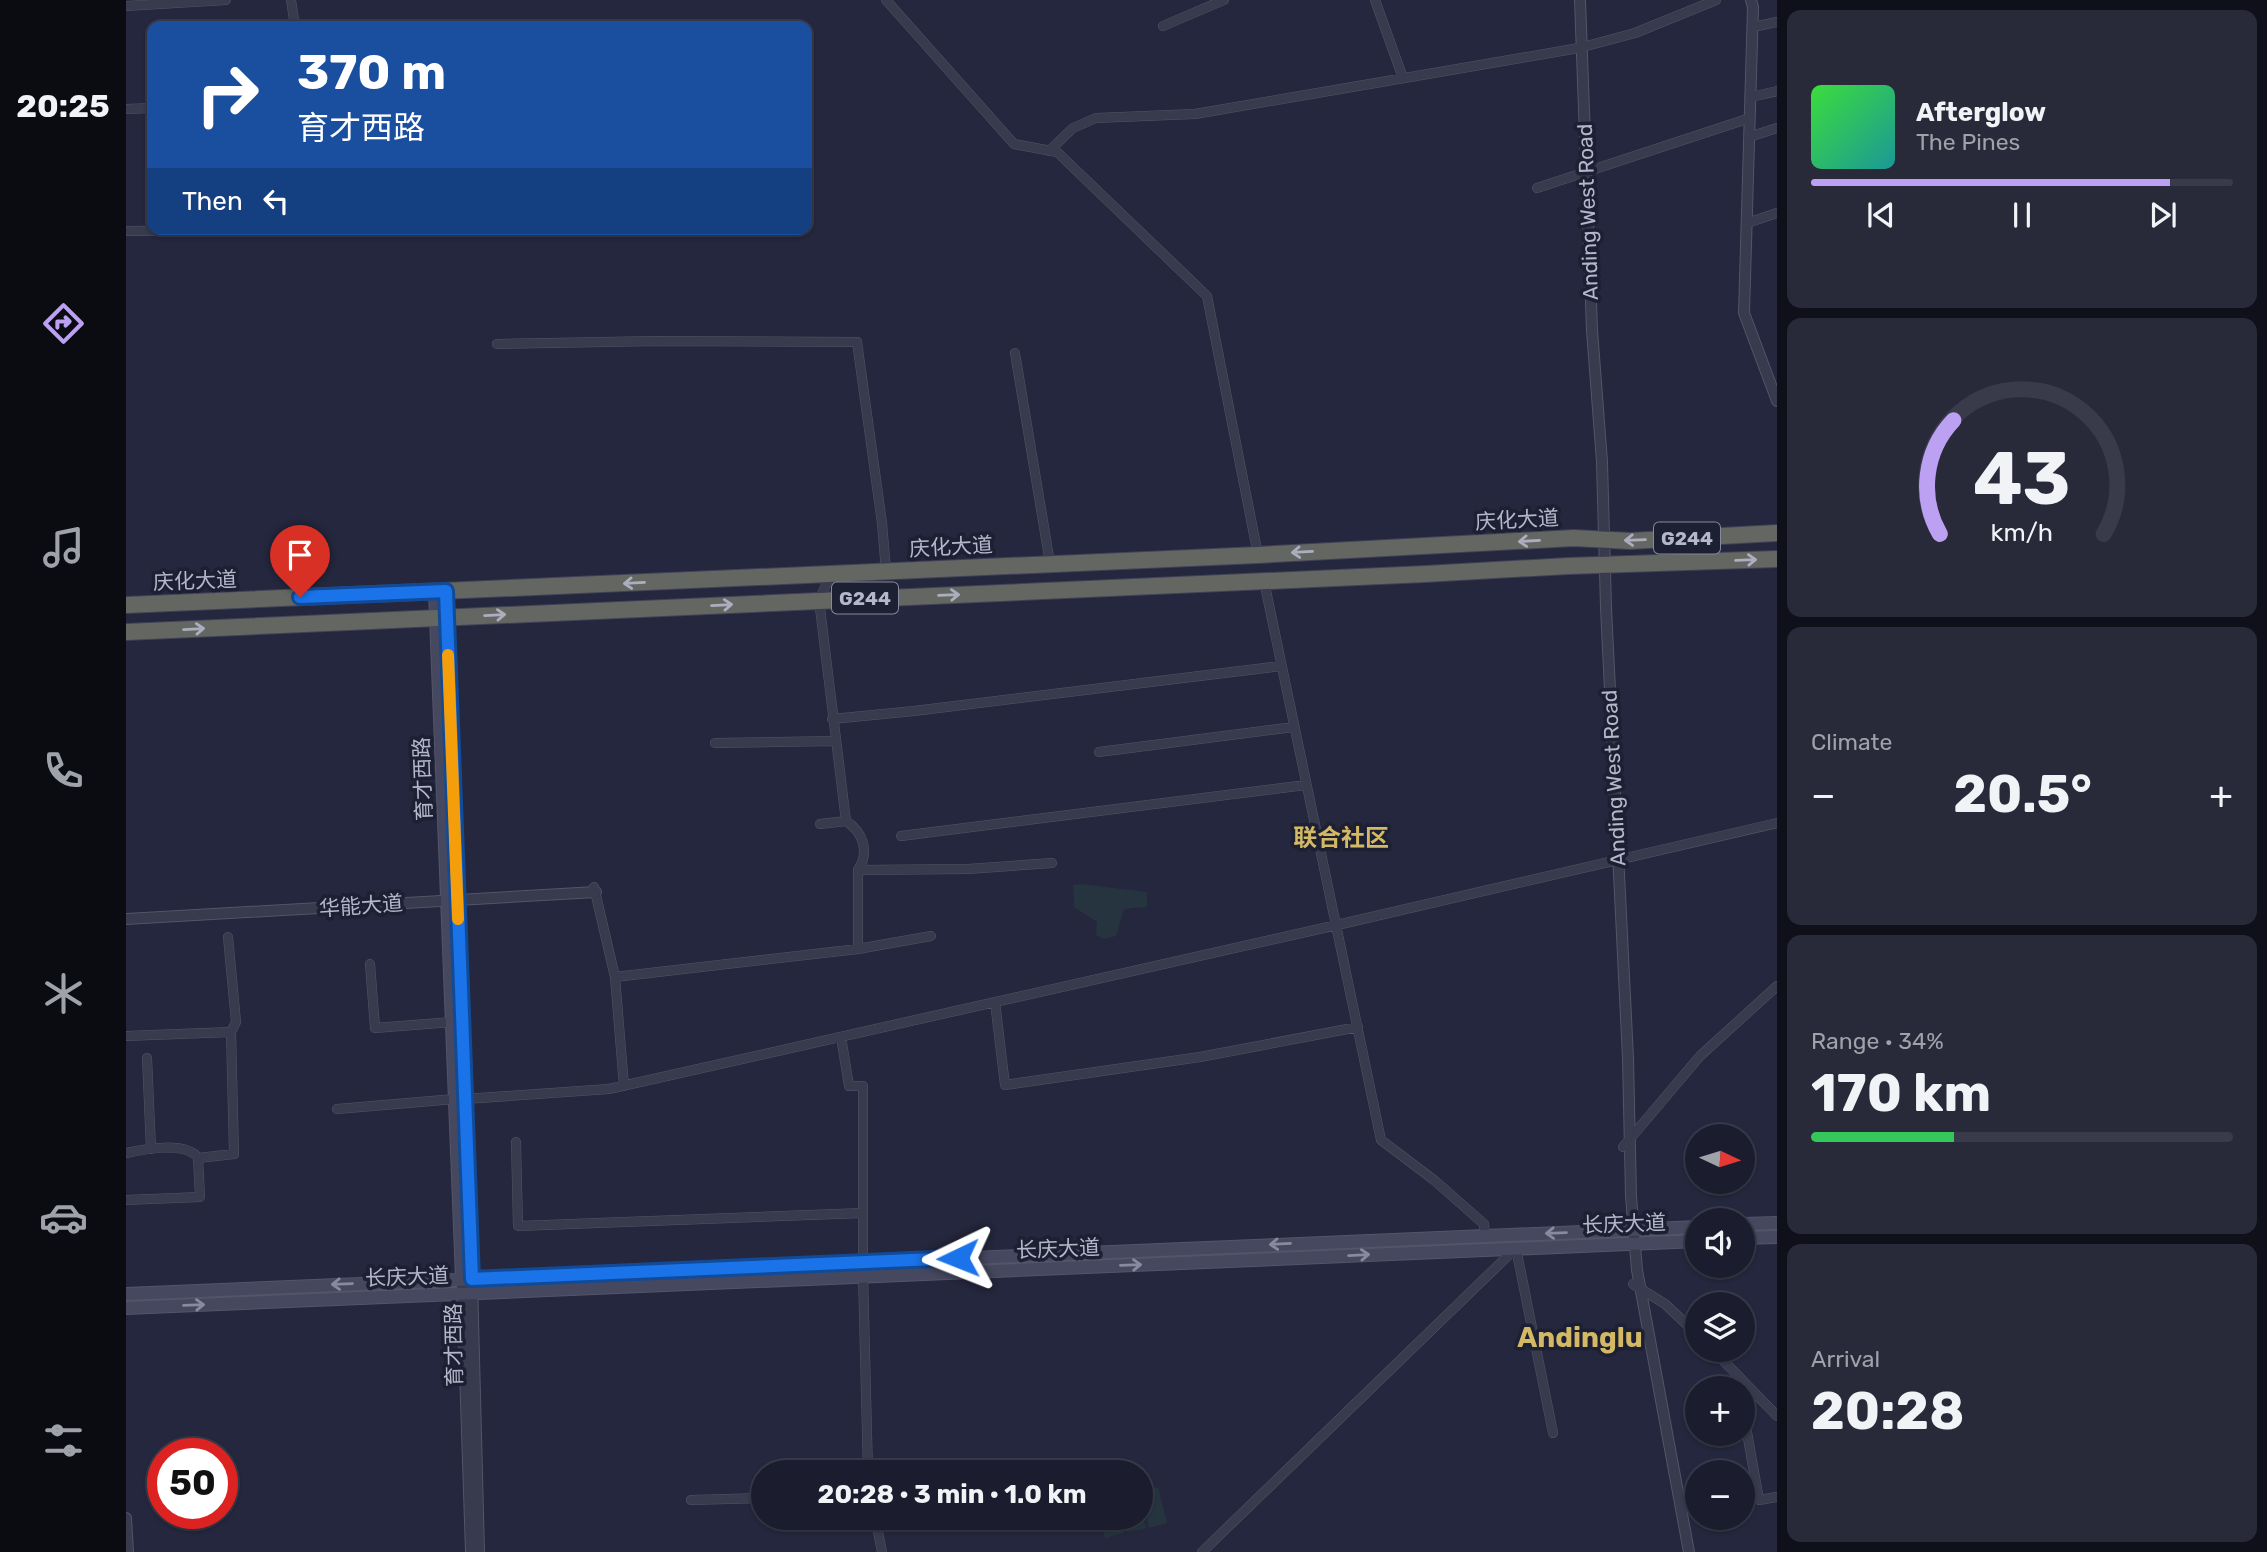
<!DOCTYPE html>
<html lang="en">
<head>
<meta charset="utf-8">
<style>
  :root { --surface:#1b1d2e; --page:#282a3a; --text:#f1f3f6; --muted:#a0a2aa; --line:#393b4a; --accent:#bca0f2 }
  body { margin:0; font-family:Rubik,"Noto Sans SC",sans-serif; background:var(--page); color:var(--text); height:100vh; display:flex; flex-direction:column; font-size:26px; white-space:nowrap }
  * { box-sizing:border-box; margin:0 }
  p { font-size:23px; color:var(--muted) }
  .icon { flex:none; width:38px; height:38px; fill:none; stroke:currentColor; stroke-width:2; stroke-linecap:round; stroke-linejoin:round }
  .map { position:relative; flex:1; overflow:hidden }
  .drawer { display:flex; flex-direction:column; gap:10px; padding:10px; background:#0f1019; width:490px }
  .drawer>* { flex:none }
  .guide { position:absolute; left:21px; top:21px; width:665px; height:214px; border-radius:14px; box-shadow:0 2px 5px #0004,0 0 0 2px var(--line); background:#1a4fa0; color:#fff; overflow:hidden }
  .needle { width:46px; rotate:94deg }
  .buttons { position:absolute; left:1559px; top:1124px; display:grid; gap:14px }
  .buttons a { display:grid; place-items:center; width:70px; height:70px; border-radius:50%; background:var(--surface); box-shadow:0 2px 5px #0004,0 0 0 2px var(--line); font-size:35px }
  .speed { position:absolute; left:21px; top:1438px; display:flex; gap:14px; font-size:35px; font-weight:700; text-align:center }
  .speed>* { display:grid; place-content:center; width:91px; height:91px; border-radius:50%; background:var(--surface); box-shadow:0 2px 5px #0004,0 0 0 2px var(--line); line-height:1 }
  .speed .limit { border:10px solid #d22; background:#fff; color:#111 }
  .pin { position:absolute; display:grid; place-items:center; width:60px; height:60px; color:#fff; margin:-72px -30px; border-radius:50% 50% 50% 0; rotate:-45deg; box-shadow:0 0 7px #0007 }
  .pin .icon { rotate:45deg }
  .me { position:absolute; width:77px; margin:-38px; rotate:268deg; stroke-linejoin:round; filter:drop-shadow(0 0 5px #0008) }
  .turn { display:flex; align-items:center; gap:24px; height:147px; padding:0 35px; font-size:32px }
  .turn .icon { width:91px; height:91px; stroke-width:2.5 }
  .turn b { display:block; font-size:49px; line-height:60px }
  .then { display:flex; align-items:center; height:66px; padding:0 35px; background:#0003; gap:14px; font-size:26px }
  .big { font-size:52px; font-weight:700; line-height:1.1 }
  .drawer .tile { flex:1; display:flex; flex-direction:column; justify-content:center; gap:10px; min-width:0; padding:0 24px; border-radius:14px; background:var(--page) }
  .drawer .dial { align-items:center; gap:0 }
  .dial svg { height:182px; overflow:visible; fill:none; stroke:var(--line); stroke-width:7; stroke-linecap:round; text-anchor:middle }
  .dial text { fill:var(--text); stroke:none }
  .song { display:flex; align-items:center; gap:21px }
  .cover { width:84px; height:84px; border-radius:10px; background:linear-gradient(135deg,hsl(120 70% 55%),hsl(180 70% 35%)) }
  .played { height:7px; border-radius:4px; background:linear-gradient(90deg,var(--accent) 85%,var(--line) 85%) }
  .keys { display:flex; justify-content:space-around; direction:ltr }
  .heat { display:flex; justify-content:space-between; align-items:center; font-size:38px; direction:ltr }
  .charge { height:10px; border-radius:5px; background:linear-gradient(90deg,#34c759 34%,var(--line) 0) }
  .trip { position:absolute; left:625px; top:1460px; width:402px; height:70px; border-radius:35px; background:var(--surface); box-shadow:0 2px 5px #0004,0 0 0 2px var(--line); font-weight:700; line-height:70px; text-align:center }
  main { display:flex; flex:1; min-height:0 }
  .tab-bar { display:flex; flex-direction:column; width:126px; justify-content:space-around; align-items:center; background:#0b0c12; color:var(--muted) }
  .tab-bar .icon { width:49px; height:49px }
  .tab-bar .active { color:var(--accent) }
  .tab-bar b { font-size:32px; color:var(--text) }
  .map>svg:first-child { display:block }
  .green { fill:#26343f }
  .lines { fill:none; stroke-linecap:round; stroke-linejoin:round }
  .minor-casing { stroke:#535569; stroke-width:10 }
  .tertiary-casing { stroke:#535569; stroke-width:12 }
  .secondary-casing { stroke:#535569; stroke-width:14 }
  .trunk-casing { stroke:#404256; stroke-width:18 }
  .minor { stroke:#383a4e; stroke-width:9 }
  .tertiary { stroke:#383a4e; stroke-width:10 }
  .secondary { stroke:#464860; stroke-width:12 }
  .trunk { stroke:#646662; stroke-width:16 }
  .oneway { stroke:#acaebf }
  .oneway2 { stroke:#888a9f }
  .route-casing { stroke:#114b97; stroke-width:18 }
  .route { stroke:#1a73e8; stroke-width:12 }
  .slow { stroke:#f59e0b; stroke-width:12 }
  .labels { text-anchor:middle; stroke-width:7; stroke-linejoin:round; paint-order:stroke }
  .shield { fill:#1d1f33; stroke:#87899c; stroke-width:2 }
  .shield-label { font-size:19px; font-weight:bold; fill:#b4b6c9 }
  .street-label { font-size:21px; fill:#b4b6c9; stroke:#1d1f33 }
  .quarter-label { font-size:24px; font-weight:bold; fill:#d3b965; stroke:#1d1f33 }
  .district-label { font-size:28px; font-weight:bold; fill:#d3b965; stroke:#1d1f33 }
</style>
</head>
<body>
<main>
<nav class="tab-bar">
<b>20:25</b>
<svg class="icon active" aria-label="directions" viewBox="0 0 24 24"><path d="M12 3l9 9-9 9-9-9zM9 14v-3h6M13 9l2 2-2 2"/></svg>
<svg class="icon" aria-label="music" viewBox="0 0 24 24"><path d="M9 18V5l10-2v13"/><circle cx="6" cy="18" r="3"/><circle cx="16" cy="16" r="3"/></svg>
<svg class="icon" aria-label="phone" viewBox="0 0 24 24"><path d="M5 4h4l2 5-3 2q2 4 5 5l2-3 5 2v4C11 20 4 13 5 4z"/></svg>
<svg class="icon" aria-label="climate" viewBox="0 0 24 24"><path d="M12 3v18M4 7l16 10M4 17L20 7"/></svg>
<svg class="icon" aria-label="car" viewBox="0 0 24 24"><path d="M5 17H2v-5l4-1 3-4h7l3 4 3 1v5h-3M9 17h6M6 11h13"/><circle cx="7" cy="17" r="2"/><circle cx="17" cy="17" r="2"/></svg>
<svg class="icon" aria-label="filters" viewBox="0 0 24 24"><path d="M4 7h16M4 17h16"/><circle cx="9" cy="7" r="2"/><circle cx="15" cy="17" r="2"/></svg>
</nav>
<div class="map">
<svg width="1651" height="1552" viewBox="0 0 1651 1552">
  <rect width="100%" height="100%" fill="#24273d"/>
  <path class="green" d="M956,884L1021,892V907L998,909L990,936L978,939L970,935L971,922L948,907L947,885Z
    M1032,1487L1041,1523L1023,1528L1015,1491Z
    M1015,1510L1020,1528L1001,1533L997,1517H1015Z
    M974,1517H994L998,1533L979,1538Z"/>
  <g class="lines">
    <defs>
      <path id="minor" d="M165,0L169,26
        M760,0L888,144L931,152L1081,296L1132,555
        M1249,0L1277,78
        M0,6L100,0
        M1037,26L1098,0
        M1627,27L1651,22
        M1625,97L1651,91
        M0,109L26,108
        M1623,137L1651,128
        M923,151L947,128L970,118L1069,114L1453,48L1509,33L1590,0
        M1411,188L1624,118
        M1621,223L1651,213
        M0,231L194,229
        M371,344L532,341L731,342L756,523L760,571
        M889,353L924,563
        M705,574L693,600L720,821
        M1138,581L1255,1140L1308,1180L1358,1224L1359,1236
        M706,719L788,711L1155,666
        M589,743L709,741
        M973,752L1168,727
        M694,824L720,821C737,832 744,852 732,870V949
        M775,836L1180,785
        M732,870L842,869L926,863
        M468,887L489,977L498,1086
        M244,964L249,1028L326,1022
        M489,977L732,949L805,936
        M869,1002L879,1085L1074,1057L1232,1027
        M0,1036L105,1032
        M715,1037L723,1086H737V1274L742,1472
        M21,1058L25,1149
        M339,1099L483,1089L1211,925L1651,823
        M211,1109L329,1099
        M390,1142L392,1226L737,1213
        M1497,1147L1574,1056L1651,986
        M0,1153C19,1149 60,1141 72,1158L74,1197L0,1200
        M72,1158L108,1154L105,1032L110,1022L102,937
        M1390,1248L1427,1433
        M1507,1284L1539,1304L1572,1335
        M1586,1349L1651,1416
        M1617,1410L1633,1500L1651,1497
        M565,1500L637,1498
        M749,1517L756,1552
        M1076,1552L1389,1249"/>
      <path id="tertiary" d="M1454,0L1466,330L1476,462L1480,608L1502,1058L1505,1196L1511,1270L1563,1552
        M1625,0L1627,7L1618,313L1651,401
        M0,919L470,892
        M336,1279L345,1552
        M346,1279L353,1552
        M0,1518L2,1552"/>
      <path id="secondary" d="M320,591L346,1279
        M309,592L336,1279
        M1617,1224L1651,1223
        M1617,1238L1651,1237
        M0,1294L1572,1227
        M0,1308L1572,1241"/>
      <path id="trunk" d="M0,605L1132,555L1448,538L1504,541L1651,533
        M0,632L1299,574L1442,566L1651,559"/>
    </defs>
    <use href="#minor" class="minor-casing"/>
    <use href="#tertiary" class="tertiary-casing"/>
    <use href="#secondary" class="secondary-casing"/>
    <use href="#trunk" class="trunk-casing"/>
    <use href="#minor" class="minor"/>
    <use href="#tertiary" class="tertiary"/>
    <use href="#secondary" class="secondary"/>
    <use href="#trunk" class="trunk"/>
  </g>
  <defs><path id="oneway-shaft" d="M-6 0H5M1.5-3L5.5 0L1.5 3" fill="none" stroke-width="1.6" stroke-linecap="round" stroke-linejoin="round" transform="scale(1.75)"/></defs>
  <g class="oneway">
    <use href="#oneway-shaft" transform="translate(1509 540) rotate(178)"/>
    <use href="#oneway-shaft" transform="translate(1403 541) rotate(177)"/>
    <use href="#oneway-shaft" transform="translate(1176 552) rotate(177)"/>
    <use href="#oneway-shaft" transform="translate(1620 560) rotate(-2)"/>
    <use href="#oneway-shaft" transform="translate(508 583) rotate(177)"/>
    <use href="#oneway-shaft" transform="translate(823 595) rotate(-2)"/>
    <use href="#oneway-shaft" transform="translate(596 605) rotate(-3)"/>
    <use href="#oneway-shaft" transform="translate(369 615) rotate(-3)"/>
    <use href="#oneway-shaft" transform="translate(68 629) rotate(-3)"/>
  </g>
  <g class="oneway2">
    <use href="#oneway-shaft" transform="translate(1430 1233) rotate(178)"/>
    <use href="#oneway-shaft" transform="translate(1154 1244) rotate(177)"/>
    <use href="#oneway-shaft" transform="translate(1233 1255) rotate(-3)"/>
    <use href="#oneway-shaft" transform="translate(1005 1265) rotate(-2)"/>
    <use href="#oneway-shaft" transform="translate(216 1284) rotate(178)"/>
    <use href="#oneway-shaft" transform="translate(68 1305) rotate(-2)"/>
  </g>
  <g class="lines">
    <defs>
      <path id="route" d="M174,597L320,591L346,1279L832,1258"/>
    </defs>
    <use href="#route" class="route-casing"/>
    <use href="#route" class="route"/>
    <path class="slow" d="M322,655L332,919"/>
  </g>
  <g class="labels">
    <g class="shield">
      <rect x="1528" y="522.5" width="66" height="31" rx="5"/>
      <rect x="706" y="582.5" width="66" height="31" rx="5"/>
    </g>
    <g class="shield-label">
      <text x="1561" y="545">G244</text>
      <text x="739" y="605">G244</text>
    </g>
    <g class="street-label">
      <text transform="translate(1462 212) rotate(-92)" y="7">Anding West Road</text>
      <text transform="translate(1391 520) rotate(-3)" y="7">庆化大道</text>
      <text transform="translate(825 547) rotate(-3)" y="7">庆化大道</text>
      <text transform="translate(69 581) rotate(-2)" y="7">庆化大道</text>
      <text transform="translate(1488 778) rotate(-93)" y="7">Anding West Road</text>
      <text transform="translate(297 779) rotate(-92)" y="7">育才西路</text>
      <text transform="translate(235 906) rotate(-4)" y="7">华能大道</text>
      <text transform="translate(1498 1224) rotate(-2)" y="7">长庆大道</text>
      <text transform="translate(932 1249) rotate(-2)" y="7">长庆大道</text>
      <text transform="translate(281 1277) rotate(-2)" y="7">长庆大道</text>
      <text transform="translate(328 1345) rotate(-91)" y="7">育才西路</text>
    </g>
    <g class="quarter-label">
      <text x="1215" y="846">联合社区</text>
    </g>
    <g class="district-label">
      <text x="1454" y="1347">Andinglu</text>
    </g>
  </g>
</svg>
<div class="buttons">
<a><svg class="needle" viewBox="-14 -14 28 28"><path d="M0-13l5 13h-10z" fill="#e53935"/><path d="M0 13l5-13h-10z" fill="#a0a2aa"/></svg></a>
<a><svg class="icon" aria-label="sound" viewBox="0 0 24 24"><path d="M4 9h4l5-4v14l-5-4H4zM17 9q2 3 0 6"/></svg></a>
<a><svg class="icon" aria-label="layers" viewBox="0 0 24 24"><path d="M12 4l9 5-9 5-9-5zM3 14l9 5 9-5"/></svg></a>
<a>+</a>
<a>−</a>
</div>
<div class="speed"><div class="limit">50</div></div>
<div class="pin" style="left:174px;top:597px;background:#d93025"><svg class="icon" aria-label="arrive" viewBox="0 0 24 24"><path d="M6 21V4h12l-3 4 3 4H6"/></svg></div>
<svg class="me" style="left:832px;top:1258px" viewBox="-20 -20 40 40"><path d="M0-17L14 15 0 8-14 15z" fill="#1a73e8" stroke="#fff" stroke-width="4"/></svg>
<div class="trip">20:28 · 3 min · 1.0 km</div>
<div class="guide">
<div class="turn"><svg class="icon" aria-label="right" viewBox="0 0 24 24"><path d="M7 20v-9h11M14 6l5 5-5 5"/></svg><div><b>370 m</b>育才西路</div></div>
<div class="then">Then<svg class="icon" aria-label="left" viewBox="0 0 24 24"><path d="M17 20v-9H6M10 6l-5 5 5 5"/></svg></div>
</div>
</div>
<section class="drawer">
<div class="tile">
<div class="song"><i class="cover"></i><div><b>Afterglow</b><p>The Pines</p></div></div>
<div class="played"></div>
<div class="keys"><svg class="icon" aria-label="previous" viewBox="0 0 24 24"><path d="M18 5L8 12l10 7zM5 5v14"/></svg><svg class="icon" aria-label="pause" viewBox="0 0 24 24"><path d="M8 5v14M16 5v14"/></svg><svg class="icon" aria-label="next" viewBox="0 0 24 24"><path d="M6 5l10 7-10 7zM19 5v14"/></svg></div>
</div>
<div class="tile dial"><svg viewBox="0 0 100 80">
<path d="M14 69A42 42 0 1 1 86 69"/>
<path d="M14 69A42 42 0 0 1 20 19" stroke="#bca0f2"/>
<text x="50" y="56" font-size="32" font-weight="700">43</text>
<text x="50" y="72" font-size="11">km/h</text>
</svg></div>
<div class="tile"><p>Climate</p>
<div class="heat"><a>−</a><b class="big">20.5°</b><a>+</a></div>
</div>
<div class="tile"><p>Range · 34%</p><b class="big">170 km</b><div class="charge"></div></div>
<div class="tile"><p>Arrival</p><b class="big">20:28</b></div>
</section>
</main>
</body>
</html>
